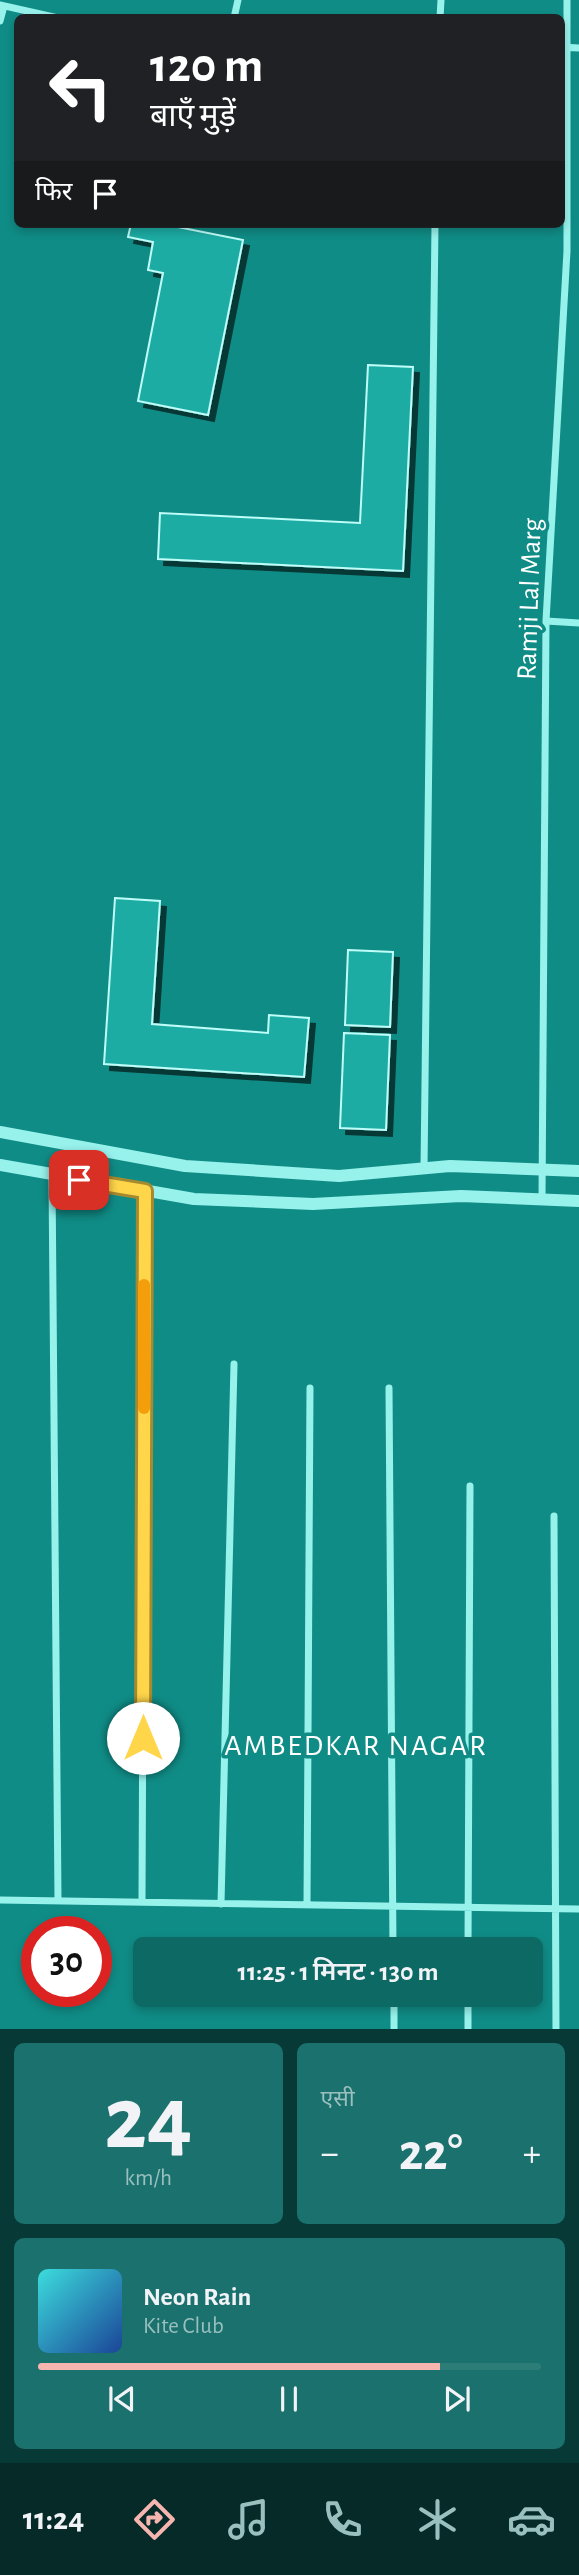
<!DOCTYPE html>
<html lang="hi">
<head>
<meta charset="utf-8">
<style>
  :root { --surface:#0c6964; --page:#1a716d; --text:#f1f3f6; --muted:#9abfbf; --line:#2c7c78; --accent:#f7b5af }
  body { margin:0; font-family:"Alegreya Sans","Noto Sans Devanagari",sans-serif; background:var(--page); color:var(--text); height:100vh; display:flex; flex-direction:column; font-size:26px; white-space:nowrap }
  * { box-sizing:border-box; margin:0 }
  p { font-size:23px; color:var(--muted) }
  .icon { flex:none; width:38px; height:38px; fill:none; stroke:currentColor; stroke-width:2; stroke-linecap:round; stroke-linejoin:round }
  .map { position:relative; height:2029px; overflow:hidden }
  .side { display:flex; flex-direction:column; gap:14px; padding:14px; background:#073a37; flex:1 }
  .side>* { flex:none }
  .top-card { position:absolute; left:14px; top:14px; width:551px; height:214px; border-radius:10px; box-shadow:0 4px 10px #0003; background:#202124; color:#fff; overflow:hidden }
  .speed { position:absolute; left:21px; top:1916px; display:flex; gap:14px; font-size:35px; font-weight:700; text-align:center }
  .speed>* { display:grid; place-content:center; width:91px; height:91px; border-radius:50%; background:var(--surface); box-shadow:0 4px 10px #0003; line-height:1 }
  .speed .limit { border:10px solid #d22; background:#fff; color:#111 }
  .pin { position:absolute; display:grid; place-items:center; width:60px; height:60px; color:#fff; margin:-30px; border-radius:14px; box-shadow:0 4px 10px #0006 }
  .me { position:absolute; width:77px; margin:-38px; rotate:0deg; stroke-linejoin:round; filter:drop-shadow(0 0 5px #0008) }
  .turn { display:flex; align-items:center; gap:24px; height:147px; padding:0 21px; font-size:32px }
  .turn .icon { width:91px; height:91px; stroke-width:2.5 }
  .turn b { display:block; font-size:49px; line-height:60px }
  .then { display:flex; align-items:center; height:66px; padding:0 21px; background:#0003; gap:14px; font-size:26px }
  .big { font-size:52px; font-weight:600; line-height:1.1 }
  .side .widget { flex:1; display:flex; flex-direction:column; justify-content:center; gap:10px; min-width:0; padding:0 24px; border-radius:10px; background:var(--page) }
  .side .dial { align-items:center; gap:0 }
  .dial b { font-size:91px; line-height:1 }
  .song { display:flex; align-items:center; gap:21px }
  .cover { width:84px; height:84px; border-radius:10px; background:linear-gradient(135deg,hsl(180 70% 55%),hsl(220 70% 35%)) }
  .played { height:7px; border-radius:4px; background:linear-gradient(90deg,var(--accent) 80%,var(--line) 80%) }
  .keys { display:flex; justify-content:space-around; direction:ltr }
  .heat { display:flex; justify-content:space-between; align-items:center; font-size:38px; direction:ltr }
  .side .tiles { flex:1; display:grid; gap:14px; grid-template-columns:1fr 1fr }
  .widget:last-child { grid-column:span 2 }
  .trip { position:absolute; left:133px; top:1937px; width:410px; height:70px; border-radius:10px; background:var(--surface); box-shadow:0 4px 10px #0003; font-weight:600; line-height:70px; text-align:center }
  .menu { display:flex; height:112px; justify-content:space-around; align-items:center; background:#052a28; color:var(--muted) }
  .menu .icon { width:49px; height:49px }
  .menu .selected { color:var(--accent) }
  .menu b { font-size:32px; color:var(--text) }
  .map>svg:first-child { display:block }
  .building { fill:#1eaca4; stroke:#bffdf9; stroke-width:2; filter:url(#shadow) }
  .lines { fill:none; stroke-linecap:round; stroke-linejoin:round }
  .minor { stroke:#98f2ec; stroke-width:7 }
  .tertiary { stroke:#98f2ec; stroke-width:12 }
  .route-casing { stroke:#a68a30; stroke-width:18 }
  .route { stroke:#ffd54a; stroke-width:12 }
  .slow { stroke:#f59e0b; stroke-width:12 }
  .labels { text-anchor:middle; stroke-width:7; stroke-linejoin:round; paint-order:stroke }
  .street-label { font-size:28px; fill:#fff; stroke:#108c86 }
  .neighbourhood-label { font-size:30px; letter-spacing:2px; fill:#fff; stroke:#108c86 }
</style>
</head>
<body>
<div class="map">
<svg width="579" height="2029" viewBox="0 0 579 2029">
  <defs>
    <filter id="shadow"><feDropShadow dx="6" dy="6" stdDeviation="0" flood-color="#0009"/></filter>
  </defs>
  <rect width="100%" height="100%" fill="#108c86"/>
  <path class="building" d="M131,224H163L243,240L208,415L138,401L163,273L148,270L153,242L128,237Z
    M368,365L413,367L403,571L158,559L160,513L360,523Z
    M115,898L160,901L152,1024L268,1033L269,1015L309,1018L304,1077L104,1064Z
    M348,950L393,952L390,1027L345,1025Z
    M344,1033L390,1035L386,1130L340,1128Z"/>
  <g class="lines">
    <path class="minor" d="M0,5L58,18
      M234,18L238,0
      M440,18L441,0
      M0,21L4,6
      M562,47L579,48
      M546,621L579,623
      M424,1169L435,224
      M52,1176L58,1901
      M542,1200L546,621L567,251V0
      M389,1388L393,1950
      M554,1516L556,2029
      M0,1900L579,1909
      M142,1902L145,1191
      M221,1904L234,1364
      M307,1905L310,1388
      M468,1950L470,1486
      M394,1995V2029
      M468,2029V1995"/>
    <path class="tertiary" d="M0,1132L185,1166L339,1176L450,1166L579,1171
      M0,1165L194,1199L313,1204L461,1196L579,1201"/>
  </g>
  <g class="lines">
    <defs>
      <path id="route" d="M79,1180L145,1191L143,1738"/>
    </defs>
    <use href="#route" class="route-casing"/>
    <use href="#route" class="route"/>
    <path class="slow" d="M144,1408V1285"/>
  </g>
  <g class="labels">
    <g class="street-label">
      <text transform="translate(528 599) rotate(-88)" y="10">Ramji Lal Marg</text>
    </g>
    <g class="neighbourhood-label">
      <text x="356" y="1755">AMBEDKAR NAGAR</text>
    </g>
  </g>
</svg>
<div class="speed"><div class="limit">30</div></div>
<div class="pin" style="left:79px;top:1180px;background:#d93025"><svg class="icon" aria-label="arrive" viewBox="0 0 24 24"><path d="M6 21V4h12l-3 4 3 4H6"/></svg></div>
<svg class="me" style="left:143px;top:1738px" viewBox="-20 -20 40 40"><circle r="19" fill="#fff"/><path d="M0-13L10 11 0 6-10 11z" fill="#ffd54a"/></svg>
<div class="trip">11:25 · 1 मिनट · 130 m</div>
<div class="top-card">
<div class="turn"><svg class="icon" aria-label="left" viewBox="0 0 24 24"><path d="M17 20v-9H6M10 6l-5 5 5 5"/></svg><div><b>120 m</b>बाएँ मुड़ें</div></div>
<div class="then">फिर<svg class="icon" aria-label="arrive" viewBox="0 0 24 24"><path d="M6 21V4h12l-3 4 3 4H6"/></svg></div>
</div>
</div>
<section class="side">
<div class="tiles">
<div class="widget dial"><b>24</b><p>km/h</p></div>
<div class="widget"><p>एसी</p>
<div class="heat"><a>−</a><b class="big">22°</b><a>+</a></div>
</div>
<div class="widget">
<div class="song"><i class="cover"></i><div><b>Neon Rain</b><p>Kite Club</p></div></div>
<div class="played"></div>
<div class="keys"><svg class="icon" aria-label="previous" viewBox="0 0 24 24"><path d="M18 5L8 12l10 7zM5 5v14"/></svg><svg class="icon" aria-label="pause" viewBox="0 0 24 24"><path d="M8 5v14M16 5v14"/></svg><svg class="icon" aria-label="next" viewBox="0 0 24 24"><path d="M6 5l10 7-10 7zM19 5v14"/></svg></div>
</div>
</div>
</section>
<nav class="menu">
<b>11:24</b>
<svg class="icon selected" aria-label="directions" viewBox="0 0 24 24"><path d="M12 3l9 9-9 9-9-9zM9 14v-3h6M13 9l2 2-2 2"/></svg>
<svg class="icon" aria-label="music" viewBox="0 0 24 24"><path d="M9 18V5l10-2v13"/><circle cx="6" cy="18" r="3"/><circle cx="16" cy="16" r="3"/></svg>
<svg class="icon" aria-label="phone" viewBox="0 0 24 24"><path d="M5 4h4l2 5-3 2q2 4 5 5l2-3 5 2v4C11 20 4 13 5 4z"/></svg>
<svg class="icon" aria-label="climate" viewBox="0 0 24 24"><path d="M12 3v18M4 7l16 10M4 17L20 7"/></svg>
<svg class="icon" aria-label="car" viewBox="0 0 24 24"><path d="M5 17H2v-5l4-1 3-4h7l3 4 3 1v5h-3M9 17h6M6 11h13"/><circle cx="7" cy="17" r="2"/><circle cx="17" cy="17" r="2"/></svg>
</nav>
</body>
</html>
